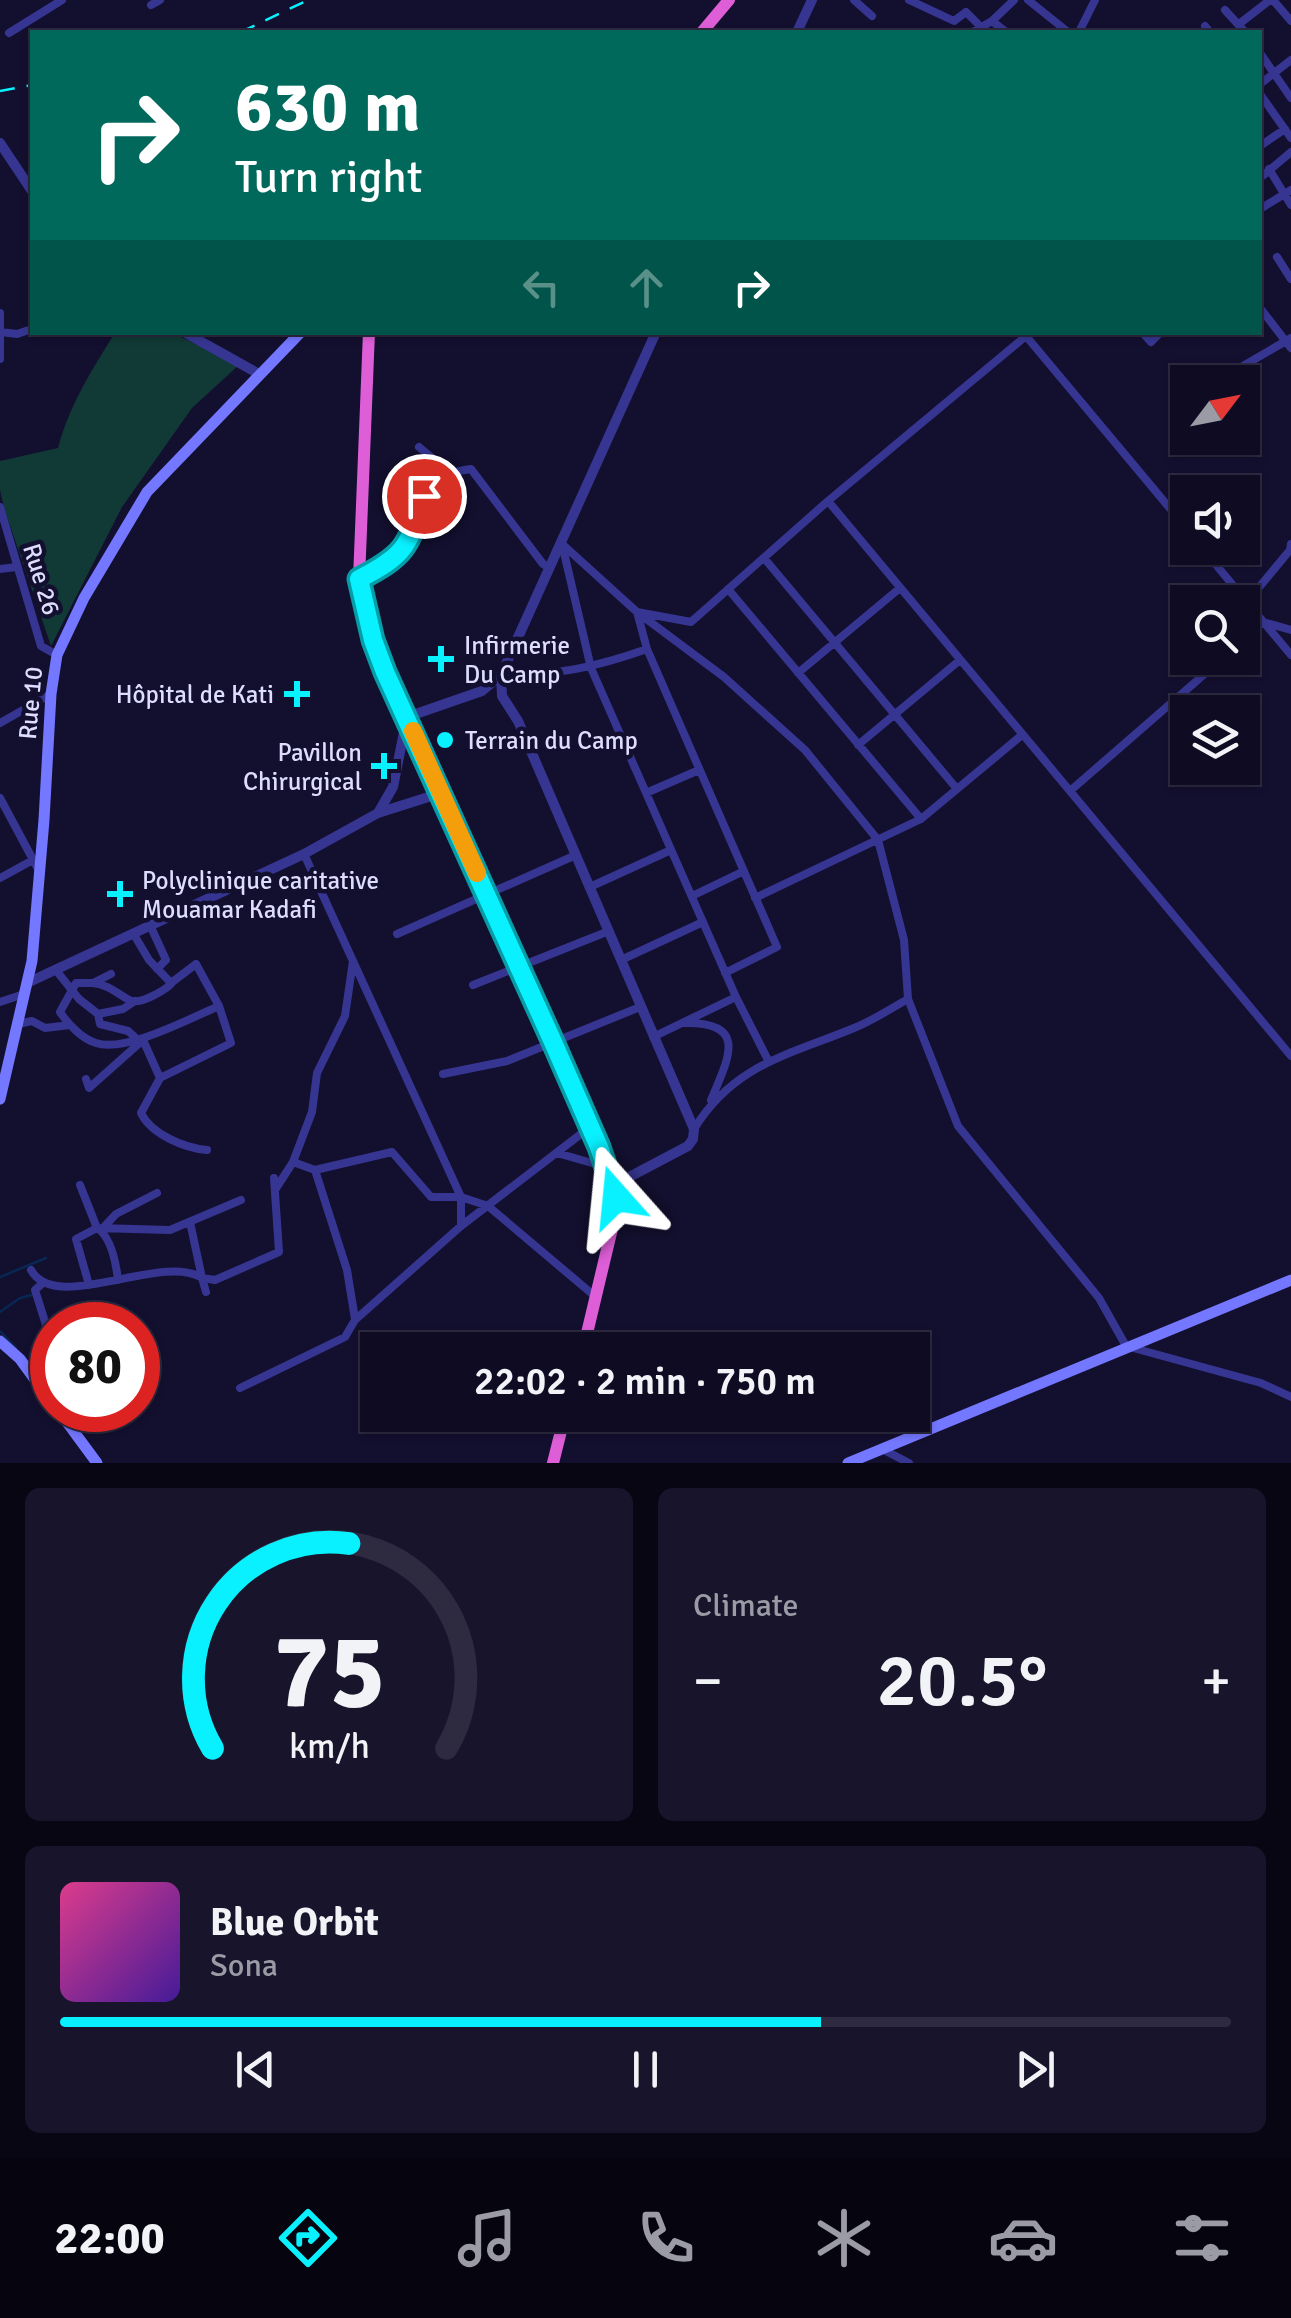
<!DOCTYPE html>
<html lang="en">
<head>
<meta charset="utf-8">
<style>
  :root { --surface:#0e0b23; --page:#17142b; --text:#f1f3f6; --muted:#9b9ba6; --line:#2e2b41; --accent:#09f1ff }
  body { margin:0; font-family:Signika,sans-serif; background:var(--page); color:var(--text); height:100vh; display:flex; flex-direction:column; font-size:38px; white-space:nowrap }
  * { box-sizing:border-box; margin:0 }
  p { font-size:32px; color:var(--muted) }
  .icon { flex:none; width:55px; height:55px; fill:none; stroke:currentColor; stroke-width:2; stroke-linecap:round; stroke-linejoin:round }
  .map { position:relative; height:1463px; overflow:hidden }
  .sheet { display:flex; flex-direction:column; gap:25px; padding:25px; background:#080613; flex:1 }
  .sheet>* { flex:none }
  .guide { position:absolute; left:30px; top:30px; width:1232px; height:305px; border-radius:0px; box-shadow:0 2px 8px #0004,0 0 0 2px var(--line); background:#00695c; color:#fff; overflow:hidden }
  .needle { width:65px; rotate:58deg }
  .controls { position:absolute; left:1170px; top:365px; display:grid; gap:20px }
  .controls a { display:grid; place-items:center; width:90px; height:90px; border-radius:0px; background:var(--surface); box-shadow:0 2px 8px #0004,0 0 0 2px var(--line); font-size:50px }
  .speed { position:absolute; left:30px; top:1302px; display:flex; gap:20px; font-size:50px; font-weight:700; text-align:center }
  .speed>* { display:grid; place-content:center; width:130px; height:130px; border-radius:50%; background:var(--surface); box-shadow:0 2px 8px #0004,0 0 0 2px var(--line); line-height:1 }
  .speed .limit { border:15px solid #d22; background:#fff; color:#111 }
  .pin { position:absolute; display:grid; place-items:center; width:85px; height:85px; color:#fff; margin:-42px; border:5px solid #fff; border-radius:50%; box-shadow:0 2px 10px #0007 }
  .me { position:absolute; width:110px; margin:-55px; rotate:342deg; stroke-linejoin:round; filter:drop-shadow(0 0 8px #0008) }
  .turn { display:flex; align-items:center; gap:35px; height:210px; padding:0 40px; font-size:45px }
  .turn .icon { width:130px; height:130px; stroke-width:2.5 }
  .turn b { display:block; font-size:70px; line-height:85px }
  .lanes { display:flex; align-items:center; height:95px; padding:0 40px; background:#0003; justify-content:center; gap:50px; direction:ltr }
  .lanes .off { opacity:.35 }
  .big { font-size:75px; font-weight:600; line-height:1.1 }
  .sheet .card { flex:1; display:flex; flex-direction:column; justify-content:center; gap:15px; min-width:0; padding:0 35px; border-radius:15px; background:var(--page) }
  .sheet .dial { align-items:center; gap:0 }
  .dial svg { height:260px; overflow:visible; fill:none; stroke:var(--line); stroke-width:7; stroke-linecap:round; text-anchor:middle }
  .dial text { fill:var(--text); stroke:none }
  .song { display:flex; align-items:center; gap:30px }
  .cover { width:120px; height:120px; border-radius:15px; background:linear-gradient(135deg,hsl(330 70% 55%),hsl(260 70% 35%)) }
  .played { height:10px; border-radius:5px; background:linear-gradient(90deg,var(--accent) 65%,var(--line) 65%) }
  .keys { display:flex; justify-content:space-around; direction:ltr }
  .heat { display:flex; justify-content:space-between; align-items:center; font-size:55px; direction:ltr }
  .sheet .tiles { flex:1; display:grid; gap:25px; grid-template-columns:1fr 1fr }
  .card:last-child { grid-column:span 2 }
  .trip { position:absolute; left:360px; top:1332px; width:570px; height:100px; border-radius:0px; background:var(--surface); box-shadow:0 2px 8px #0004,0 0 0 2px var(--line); font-weight:600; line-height:100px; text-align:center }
  .tab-bar { display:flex; height:160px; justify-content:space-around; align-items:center; background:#06040e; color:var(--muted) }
  .tab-bar .icon { width:70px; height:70px }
  .tab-bar .active { color:var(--accent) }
  .tab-bar b { font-size:45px; color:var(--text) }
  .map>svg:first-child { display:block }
  .green { fill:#113936 }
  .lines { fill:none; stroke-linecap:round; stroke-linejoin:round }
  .stream { stroke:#082754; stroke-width:2.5 }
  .minor { stroke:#363692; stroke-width:8 }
  .tertiary { stroke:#363692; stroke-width:10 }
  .secondary { stroke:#7477ff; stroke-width:11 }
  .trunk { stroke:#de5ed7; stroke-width:12 }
  .rail { stroke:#09f1ff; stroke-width:2.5; stroke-dasharray:15 12; stroke-linecap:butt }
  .route-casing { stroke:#069da6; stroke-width:25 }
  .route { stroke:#09f1ff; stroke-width:18 }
  .slow { stroke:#f59e0b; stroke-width:18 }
  .poi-dot { fill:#09f1ff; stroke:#130f2f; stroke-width:4 }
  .labels { text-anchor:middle; stroke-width:9; stroke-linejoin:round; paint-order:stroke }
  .street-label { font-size:25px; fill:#dfddff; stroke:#130f2f }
  .poi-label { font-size:25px; fill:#dfddff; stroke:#130f2f; text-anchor:start }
</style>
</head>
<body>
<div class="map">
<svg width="1291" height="1463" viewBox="0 0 1291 1463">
  <rect width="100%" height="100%" fill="#130f2f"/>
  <path class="green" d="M115,333H172L240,364L192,408L122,507L51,646L4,508L0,490V461L58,448C69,406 92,369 115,333Z"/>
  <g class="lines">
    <path class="stream" d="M0,1277L46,1258
      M0,1312L20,1298L32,1295
      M0,1331L16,1348
      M31,1365L38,1363L43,1347L52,1349"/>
    <path class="minor" d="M854,0L872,16
      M909,0L954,21L966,12L980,26
      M1028,0L1068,32
      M1273,0L1291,21
      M151,5L160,0
      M1225,10L1245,32
      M992,21L1006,32
      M1239,24L1270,0
      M1205,26L1210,32
      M973,32L992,21L1014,0
      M1079,32L1095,0
      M9,33L62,0
      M1260,53L1291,98
      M1260,84L1291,60
      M1260,94L1291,138
      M1260,146L1285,129
      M1269,169L1291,205
      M1260,178L1291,152
      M1260,209L1291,190
      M1277,257L1291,279
      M1260,308L1291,348
      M0,313V359
      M0,332L17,334L32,329
      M1142,332L1151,342L1161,332
      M1243,366L1291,338
      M419,447L449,472
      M828,501L1291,1056
      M0,507L41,646L57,655
      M562,544L637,612L724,677L805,750L878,840L904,940L908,999C890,1009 872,1021 854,1028C789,1055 734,1064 694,1129
      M562,544L591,668L736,997L768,1060
      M1202,548L1291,655
      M764,558L957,789
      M0,569L16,567
      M359,579C378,569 399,560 410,541C431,506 416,476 471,469L543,564L550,568
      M728,589L921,819
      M1252,608L1256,591L1290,550L1291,544
      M1242,640L1263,622L1291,630
      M798,673L900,588
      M501,675C558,675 593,668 647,649
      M0,723L51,694
      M858,745L960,660
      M1070,791L1223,658
      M646,793L699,770
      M0,798L38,869
      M304,854L461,1197L488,1206L597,1298
      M0,878L33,860
      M592,886L671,850
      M692,896L744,871
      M755,898L921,819L1022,735
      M150,925L166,960L157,969
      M133,933L149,960L171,983L196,964L219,1006L231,1043L160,1078L141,1113C151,1134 184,1148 207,1150
      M397,934L576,855
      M621,960L703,922
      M55,969L79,999L98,1014L123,1009L135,1001
      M725,973L777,947L647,649L637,612L691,622L828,501L1026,336L1188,530
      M111,974L93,983H76L60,1012C68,1024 82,1039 96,1043C125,1053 191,1018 219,1006
      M93,983C109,985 115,992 129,1000C140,1006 166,989 171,984
      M473,985L609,931
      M908,999L958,1126L1099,1298L1126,1346L1261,1383L1291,1397
      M0,1002L24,994
      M98,1014L100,1024L128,1031L138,1040
      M683,1023C750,1021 728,1059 711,1100
      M18,1024L32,1021L45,1028L70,1025
      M653,1037L736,997
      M443,1074L507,1061L640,1007
      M86,1079L89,1088L143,1040L160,1078
      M557,1153L606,1167
      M293,1162L315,1170L392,1152L431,1197H461V1226
      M315,1170L347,1270L355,1319
      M80,1185L97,1228C111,1237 116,1263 118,1280
      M275,1190L293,1162L312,1112L317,1073L345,1016L353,961
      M190,1222L202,1278
      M103,1228L116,1214L157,1193
      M31,1270C56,1315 162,1252 202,1278
      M89,1285L76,1239L97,1228L170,1230L241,1200
      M206,1292L202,1278L215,1280L279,1252L274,1178
      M42,1346L46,1325L35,1290L44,1282
      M240,1388L345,1337L355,1320L461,1226L590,1127
      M882,1449L909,1463"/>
    <path class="tertiary" d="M797,32L812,0
      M0,143L32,191
      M184,332L259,374
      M501,675L502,696L518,721L694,1129L693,1139L688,1146L614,1185
      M378,813L393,787L407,717L482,691L501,675L656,332
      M27,983L304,854L378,813L441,793"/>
    <path class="secondary" d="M0,1099L32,961L44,820L51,694L57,655L84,598L147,492L301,332
      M0,1341L20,1359L52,1403
      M58,1410L97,1463
      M848,1463L1291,1280"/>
    <path class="trunk" d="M702,32L729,0
      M369,332L359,579L373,640L614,1185L615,1216L583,1350
      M553,1463L565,1415"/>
    <path class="rail" d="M241,32L308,0
      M0,91L32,85"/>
  </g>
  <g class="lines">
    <defs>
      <path id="route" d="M424,496C408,545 408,554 359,579L373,640L385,672L553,1042L599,1147L616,1197"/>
    </defs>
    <use href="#route" class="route-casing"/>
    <use href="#route" class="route"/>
    <path class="slow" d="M413,731L477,873"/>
  </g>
  <g class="poi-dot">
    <path d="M436 644h10v10h10v10h-10v10h-10v-10h-10v-10h10z"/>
    <path d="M292 679h10v10h10v10h-10v10h-10v-10h-10v-10h10z"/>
    <circle cx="445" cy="740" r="10"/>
    <path d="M379 751h10v10h10v10h-10v10h-10v-10h-10v-10h10z"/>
    <path d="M115 879h10v10h10v10h-10v10h-10v-10h-10v-10h10z"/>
  </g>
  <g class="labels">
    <g class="street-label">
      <text transform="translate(42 579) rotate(73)" y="9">Rue 26</text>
      <text transform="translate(30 703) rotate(-85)" y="9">Rue 10</text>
    </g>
    <g class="poi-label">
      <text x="464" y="654">Infirmerie<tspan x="464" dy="29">Du Camp</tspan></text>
      <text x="274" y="703" text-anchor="end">Hôpital de Kati</text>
      <text x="465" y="749">Terrain du Camp</text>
      <text x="362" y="761" text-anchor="end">Pavillon<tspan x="362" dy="29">Chirurgical</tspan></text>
      <text x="142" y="889">Polyclinique caritative<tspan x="142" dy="29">Mouamar Kadafi</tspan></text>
    </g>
  </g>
</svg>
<div class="controls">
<a><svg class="needle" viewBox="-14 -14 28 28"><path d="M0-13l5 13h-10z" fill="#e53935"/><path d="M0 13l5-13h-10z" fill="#9b9ba6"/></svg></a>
<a><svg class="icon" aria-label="sound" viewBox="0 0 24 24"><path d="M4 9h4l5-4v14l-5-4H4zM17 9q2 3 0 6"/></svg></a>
<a><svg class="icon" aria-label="search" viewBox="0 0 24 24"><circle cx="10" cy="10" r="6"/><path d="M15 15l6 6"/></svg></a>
<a><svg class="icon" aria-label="layers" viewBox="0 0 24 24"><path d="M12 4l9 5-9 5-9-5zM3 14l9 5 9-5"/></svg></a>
</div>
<div class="speed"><div class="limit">80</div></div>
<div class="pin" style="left:424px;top:496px;background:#d93025"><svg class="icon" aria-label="arrive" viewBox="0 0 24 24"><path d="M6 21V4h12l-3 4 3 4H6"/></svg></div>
<svg class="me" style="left:616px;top:1197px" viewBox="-20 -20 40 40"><path d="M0-17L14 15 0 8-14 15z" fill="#09f1ff" stroke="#fff" stroke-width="4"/></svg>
<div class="trip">22:02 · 2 min · 750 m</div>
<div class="guide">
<div class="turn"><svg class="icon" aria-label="right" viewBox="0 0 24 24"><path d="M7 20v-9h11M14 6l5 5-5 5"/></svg><div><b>630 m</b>Turn right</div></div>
<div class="lanes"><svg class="icon off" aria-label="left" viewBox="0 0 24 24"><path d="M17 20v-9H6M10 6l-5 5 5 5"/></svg><svg class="icon off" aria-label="ahead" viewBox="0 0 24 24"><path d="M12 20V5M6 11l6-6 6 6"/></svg><svg class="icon" aria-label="right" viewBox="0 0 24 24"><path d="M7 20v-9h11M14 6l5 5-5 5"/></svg></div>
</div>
</div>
<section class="sheet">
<div class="tiles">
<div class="card dial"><svg viewBox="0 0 100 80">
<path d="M14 69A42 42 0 1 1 86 69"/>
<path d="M14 69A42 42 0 0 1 56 6" stroke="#09f1ff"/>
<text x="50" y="56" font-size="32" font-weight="700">75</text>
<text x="50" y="72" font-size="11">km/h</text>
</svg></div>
<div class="card"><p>Climate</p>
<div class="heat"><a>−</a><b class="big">20.5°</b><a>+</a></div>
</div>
<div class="card">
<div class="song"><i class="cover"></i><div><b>Blue Orbit</b><p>Sona</p></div></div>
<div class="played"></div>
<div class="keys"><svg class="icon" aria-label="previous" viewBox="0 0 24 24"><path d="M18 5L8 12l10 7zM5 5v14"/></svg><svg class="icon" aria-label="pause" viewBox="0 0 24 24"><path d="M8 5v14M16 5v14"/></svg><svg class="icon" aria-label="next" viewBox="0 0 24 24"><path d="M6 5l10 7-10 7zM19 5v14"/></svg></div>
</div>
</div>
</section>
<nav class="tab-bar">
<b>22:00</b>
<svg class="icon active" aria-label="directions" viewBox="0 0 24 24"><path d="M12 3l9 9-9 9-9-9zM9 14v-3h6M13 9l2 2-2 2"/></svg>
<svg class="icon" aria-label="music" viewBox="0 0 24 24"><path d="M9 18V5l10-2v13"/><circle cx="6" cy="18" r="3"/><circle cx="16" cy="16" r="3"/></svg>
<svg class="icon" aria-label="phone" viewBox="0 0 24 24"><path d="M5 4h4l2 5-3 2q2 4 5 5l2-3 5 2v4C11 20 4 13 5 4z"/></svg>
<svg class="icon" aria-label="climate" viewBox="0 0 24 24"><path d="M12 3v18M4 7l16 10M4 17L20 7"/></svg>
<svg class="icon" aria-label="car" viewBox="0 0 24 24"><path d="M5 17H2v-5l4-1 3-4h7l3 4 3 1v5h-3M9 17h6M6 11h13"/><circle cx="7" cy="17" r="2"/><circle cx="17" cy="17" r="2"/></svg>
<svg class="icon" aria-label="filters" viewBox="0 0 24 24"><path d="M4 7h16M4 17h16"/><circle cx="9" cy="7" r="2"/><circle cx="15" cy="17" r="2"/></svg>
</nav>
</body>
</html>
